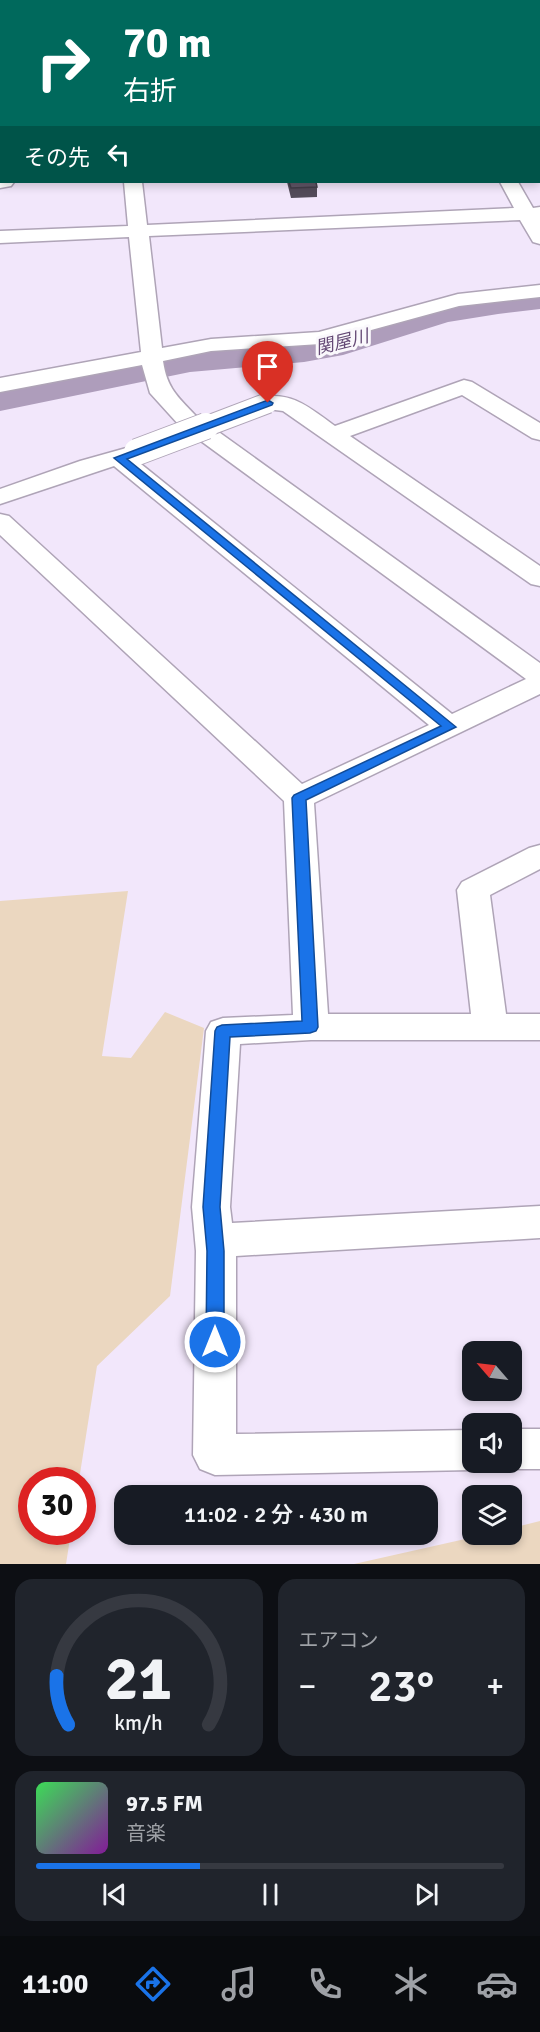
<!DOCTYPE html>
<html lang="ja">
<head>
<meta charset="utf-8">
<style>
  :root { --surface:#171b24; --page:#20242c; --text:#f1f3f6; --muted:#9ea1a6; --line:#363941; --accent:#1a73e8 }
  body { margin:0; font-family:Signika,"Noto Sans JP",sans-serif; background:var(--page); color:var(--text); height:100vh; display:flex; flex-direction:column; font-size:22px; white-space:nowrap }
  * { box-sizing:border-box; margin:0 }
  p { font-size:20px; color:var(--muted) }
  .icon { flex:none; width:33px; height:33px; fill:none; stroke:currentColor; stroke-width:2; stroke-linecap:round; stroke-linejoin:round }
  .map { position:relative; height:1564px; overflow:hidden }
  .side { display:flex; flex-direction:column; gap:15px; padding:15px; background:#0d0f14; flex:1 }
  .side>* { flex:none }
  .top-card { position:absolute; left:0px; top:0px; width:540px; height:183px; box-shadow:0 3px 9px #0003; background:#00695c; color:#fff; overflow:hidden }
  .needle { width:39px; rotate:298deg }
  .buttons { position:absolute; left:462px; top:1341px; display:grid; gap:12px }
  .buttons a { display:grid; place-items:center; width:60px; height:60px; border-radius:12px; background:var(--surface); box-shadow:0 3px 9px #0003; font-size:30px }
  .speed { position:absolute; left:18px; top:1467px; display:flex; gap:12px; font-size:30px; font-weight:700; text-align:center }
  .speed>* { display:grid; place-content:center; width:78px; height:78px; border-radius:50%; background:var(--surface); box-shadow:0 3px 9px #0003; line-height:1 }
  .speed .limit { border:9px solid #d22; background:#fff; color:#111 }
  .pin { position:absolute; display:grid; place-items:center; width:51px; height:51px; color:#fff; margin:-62px -26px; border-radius:50% 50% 50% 0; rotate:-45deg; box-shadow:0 0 6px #0007 }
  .pin .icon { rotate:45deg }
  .me { position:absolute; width:66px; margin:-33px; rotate:0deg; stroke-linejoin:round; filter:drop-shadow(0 0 4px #0008) }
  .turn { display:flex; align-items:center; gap:21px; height:126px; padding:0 24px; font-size:27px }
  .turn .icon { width:78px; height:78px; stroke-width:2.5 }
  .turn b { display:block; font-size:42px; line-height:51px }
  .then { display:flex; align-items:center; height:57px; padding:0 24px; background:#0003; gap:12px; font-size:22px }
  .big { font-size:45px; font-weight:600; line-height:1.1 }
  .side .tile { flex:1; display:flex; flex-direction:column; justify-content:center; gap:9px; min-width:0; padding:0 21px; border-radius:18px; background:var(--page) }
  .side .dial { align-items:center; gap:0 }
  .dial svg { height:156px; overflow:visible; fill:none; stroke:var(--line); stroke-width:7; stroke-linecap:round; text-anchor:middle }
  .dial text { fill:var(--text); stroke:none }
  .song { display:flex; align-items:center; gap:18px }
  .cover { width:72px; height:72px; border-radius:9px; background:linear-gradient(135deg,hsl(130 70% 55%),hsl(290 70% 35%)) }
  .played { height:6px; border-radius:3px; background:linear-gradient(90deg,var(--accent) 35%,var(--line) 35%) }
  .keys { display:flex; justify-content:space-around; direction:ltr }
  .heat { display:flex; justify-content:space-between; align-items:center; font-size:33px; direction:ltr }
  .side .tiles { flex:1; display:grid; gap:15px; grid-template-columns:1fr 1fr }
  .tile:last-child { grid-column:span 2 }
  .trip { position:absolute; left:114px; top:1485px; width:324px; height:60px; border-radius:18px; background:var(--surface); box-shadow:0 3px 9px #0003; font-weight:600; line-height:60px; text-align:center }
  .tabs { display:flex; height:96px; justify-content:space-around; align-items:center; background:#090b0e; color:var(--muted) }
  .tabs .icon { width:42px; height:42px }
  .tabs .active { color:var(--accent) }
  .tabs b { font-size:27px; color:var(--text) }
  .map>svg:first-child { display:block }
  .green { fill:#ebd7c0 }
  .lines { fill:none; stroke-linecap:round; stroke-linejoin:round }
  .river { fill:#ae9dbb; fill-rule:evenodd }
  .minor-casing { stroke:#afa4b7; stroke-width:3 }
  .tertiary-casing { stroke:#afa4b7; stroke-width:3 }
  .secondary-casing { stroke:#afa4b7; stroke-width:3 }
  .minor { fill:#fff; fill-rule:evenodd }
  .tertiary { fill:#fff; fill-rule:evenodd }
  .secondary { fill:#fff; fill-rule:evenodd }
  .minor-bridge-far1-casing { stroke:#afa4b7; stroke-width:22; stroke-linecap:butt }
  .minor-bridge-casing { stroke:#afa4b7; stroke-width:28; stroke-linecap:butt }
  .minor-bridge-far1 { stroke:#fff; stroke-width:20 }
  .minor-bridge { stroke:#fff; stroke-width:26 }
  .wall { fill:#534b59 }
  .building { fill:#615768; stroke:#443d49; stroke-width:1.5 }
  .route { fill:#1a73e8; stroke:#114b97; stroke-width:1.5 }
  .labels { text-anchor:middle; stroke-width:6; stroke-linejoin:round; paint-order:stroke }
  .far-water-label { font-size:18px; font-style:italic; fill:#644975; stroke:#faf8fc }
</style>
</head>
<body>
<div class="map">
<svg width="540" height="1564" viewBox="0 0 540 1564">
  <rect width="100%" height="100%" fill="#f2e7fb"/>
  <path class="green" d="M0,0H232L2,2L0,29Z
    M128,891L102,1056L131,1058L165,1012L204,1028L170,1296L97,1366L79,1480H32V1532H71L66,1564H0V901Z
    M540,1521V1564H354L483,1535L512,1534V1528Z"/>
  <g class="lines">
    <path class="river" d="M528,0H540V12L538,2H527Z
      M540,289V309L498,314L448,322L343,355L304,362L190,372L0,411V389L190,350L304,340L337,334L442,302L498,292Z"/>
    <defs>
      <path id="minor" d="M507,0H540L538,3L506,2Z
        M2,55V65L0,66V56Z
        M538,135H540V145H538Z
        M0,157H2V167H0Z
        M124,182H142L147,225L514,208L500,182H518L533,208L540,207V244L533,242L520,220L149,236L162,348L211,339L319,332L458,294L540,285V297L459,306L320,344L211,351L163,361C167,388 177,396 195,415L540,663V694L314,803L328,1014H471L457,890L462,882L529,848L540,845V869L490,895L506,1014H540V1040H311L240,1044L230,1207L232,1223L540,1206V1238L236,1256V1434L472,1430V1462H488L472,1470L215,1475L200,1469L193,1455L196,1251L192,1207L206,1031L211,1022L223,1018L293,1015L284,801L0,535V514L9,516L302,784L429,725L114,466L0,504V489L80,461L137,445L145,447L149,452L145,457L136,460L452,714L526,679L179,425L150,393L142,365L0,392V378L141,352L129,237L0,243V231L128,226Z
        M464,380L472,382L540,423V440L532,438L462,395L350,436L540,566V586L531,584L283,411L260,408L257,403L260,398C291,390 311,409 335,426Z
        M512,1429H540V1469H512L497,1463L512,1462Z"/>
      <path id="tertiary" d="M538,154H540V166H538Z
        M0,176L2,182H14L11,186L0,188Z"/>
      <path id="secondary" d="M500,0H519L520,2H501Z
        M538,4H540L538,15Z"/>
    </defs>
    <use href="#minor" class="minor-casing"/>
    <use href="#tertiary" class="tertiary-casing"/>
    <use href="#secondary" class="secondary-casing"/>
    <use href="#minor" class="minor"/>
    <use href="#tertiary" class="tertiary"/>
    <use href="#secondary" class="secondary"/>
    <defs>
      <path id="minor-bridge-far1" d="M202,428L268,403"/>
      <path id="minor-bridge" d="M137,452L206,426"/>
    </defs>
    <use href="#minor-bridge-far1" class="minor-bridge-far1-casing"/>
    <use href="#minor-bridge" class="minor-bridge-casing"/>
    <use href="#minor-bridge-far1" class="minor-bridge-far1"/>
    <use href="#minor-bridge" class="minor-bridge"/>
  </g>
  <path class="wall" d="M287,182H316L317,187V197L291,198Z"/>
  <path class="building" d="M289,182H316L317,187L291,188Z"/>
  <path class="route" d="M268,400L273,403L272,405L127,459L456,727L306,800L318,1027L316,1031L310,1033L230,1037L220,1207L224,1251V1342L222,1348L215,1350L209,1348L206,1342L207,1251L203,1207L215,1031L217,1027L222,1025L302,1021L292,798L294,795L441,726L114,458Z"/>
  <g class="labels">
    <g class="far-water-label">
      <text transform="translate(342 342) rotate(-14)" y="6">関屋川</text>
    </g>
  </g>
</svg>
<div class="buttons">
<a><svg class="needle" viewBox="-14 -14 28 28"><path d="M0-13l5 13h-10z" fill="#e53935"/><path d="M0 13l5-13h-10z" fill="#9ea1a6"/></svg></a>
<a><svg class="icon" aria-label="sound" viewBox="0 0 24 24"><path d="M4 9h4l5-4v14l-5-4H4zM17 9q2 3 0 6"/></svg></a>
<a><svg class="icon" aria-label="layers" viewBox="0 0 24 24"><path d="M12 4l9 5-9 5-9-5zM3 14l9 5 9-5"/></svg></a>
</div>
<div class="speed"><div class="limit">30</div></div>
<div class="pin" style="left:268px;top:403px;background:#d93025"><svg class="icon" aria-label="arrive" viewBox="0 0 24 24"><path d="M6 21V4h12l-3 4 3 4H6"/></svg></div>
<svg class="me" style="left:215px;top:1342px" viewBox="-20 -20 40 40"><circle r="17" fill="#1a73e8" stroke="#fff" stroke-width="3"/><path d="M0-11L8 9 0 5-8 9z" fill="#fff"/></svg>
<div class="trip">11:02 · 2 分 · 430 m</div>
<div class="top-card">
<div class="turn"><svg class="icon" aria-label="right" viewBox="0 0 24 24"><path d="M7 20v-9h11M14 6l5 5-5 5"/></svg><div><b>70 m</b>右折</div></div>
<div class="then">その先<svg class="icon" aria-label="left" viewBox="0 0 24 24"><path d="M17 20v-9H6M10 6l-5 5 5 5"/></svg></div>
</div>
</div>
<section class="side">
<div class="tiles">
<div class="tile dial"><svg viewBox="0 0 100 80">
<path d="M14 69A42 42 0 1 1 86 69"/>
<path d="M14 69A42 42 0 0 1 8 44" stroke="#1a73e8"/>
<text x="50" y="56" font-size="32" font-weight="700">21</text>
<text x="50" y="72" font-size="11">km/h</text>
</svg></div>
<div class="tile"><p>エアコン</p>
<div class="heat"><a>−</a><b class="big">23°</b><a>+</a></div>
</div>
<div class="tile">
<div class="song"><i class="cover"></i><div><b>97.5 FM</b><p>音楽</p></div></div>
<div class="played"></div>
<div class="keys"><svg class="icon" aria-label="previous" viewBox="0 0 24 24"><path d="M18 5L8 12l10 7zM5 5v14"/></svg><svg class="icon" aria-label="pause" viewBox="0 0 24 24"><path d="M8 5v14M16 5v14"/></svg><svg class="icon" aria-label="next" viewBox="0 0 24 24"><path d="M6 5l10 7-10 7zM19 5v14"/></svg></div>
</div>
</div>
</section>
<nav class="tabs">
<b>11:00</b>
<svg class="icon active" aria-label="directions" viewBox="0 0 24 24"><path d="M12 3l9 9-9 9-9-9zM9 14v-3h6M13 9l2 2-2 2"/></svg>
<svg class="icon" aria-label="music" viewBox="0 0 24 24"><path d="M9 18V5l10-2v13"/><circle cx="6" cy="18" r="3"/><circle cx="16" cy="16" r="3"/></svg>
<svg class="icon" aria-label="phone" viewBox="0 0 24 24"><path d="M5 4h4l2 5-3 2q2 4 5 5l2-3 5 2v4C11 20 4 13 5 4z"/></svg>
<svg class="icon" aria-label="climate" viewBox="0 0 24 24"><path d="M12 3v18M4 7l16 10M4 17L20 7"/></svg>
<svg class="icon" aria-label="car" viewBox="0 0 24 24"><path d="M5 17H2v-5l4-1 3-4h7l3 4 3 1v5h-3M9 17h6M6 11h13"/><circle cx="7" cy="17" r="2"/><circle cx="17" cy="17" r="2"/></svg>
</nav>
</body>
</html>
